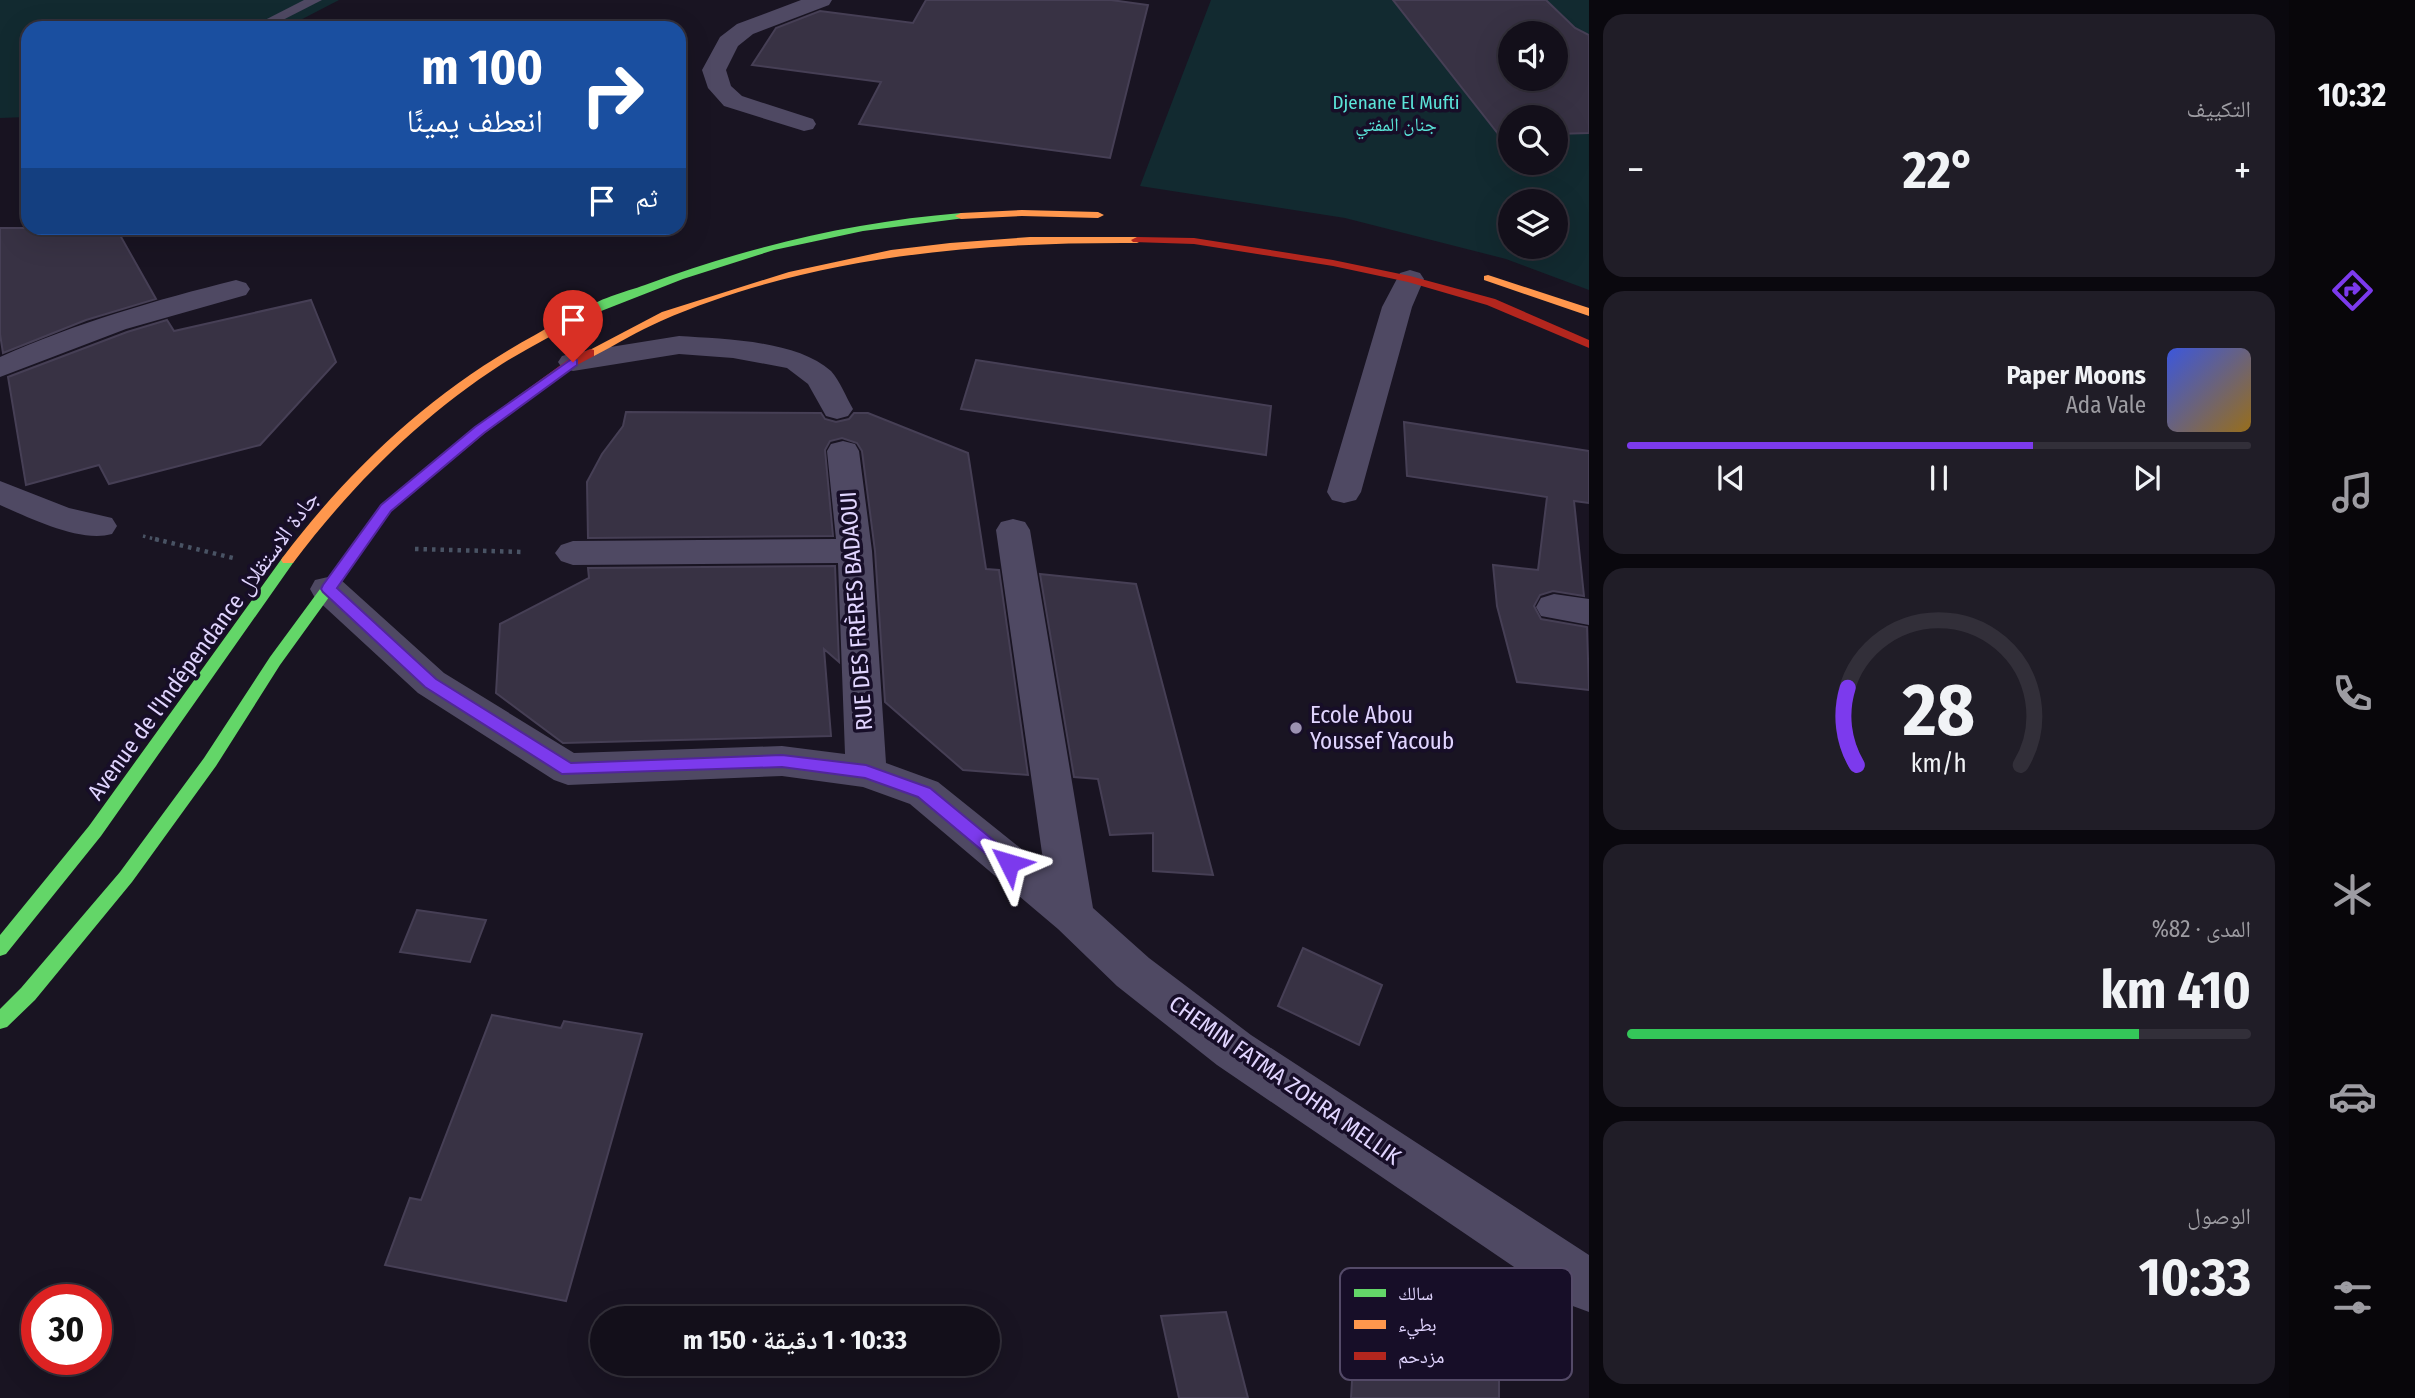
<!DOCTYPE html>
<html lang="ar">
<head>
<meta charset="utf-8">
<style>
  :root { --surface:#130f1a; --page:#201d27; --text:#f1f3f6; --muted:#9d9ca2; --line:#322f39; --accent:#7c3aed }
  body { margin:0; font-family:"Fira Sans Condensed","Noto Naskh Arabic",sans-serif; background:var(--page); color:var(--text); direction:rtl; height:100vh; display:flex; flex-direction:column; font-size:26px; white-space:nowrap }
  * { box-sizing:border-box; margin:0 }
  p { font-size:23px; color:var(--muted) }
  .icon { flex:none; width:38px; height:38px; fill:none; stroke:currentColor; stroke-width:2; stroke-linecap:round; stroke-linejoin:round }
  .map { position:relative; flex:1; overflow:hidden; direction:ltr }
  .details { display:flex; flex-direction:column; gap:14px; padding:14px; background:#0a080e; width:700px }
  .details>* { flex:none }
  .guide { position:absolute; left:21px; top:21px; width:665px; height:214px; border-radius:21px; box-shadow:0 7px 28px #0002,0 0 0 2px var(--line); direction:rtl; background:#1a4fa0; color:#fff; overflow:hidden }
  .buttons { position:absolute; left:1498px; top:21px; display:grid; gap:14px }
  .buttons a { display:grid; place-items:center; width:70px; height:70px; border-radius:50%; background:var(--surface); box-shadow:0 7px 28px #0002,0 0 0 2px var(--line); font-size:35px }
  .speed { position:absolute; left:21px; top:1284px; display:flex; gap:14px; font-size:35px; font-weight:700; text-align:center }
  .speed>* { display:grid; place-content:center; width:91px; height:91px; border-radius:50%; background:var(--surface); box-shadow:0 7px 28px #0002,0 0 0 2px var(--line); line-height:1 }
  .speed .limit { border:10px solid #d22; background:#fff; color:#111 }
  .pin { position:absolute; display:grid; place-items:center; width:60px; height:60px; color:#fff; margin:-72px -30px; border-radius:50% 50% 50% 0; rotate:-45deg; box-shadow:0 0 7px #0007 }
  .pin .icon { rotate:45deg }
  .me { position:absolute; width:77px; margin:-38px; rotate:310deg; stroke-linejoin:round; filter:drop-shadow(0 0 5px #0008) }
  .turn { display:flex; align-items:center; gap:24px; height:147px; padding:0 28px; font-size:32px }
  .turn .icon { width:91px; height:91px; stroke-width:2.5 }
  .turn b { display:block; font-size:49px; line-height:60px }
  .then { display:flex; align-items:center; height:66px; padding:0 28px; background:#0003; gap:14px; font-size:26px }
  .big { font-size:52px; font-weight:700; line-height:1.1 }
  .details .card { flex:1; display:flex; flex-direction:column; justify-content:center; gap:10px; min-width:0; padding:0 24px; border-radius:21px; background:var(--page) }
  .details .dial { align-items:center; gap:0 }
  .dial svg { height:182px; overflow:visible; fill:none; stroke:var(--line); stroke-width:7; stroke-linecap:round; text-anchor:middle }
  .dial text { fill:var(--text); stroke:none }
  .song { display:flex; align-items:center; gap:21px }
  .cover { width:84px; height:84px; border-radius:10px; background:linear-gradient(135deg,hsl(230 70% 55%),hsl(40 70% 35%)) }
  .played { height:7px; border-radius:4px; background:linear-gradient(90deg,var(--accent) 65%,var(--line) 65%) }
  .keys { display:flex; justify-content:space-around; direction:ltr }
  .heat { display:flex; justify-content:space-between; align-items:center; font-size:38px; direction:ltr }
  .charge { height:10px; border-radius:5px; background:linear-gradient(90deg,#34c759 82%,var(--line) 0) }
  .trip { position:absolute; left:590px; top:1306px; width:410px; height:70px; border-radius:35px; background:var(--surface); box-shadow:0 7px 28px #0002,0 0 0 2px var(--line); font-weight:700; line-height:70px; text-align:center; direction:rtl }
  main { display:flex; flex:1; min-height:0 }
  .tabs { display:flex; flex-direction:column; width:126px; justify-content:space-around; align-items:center; background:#08060a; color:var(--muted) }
  .tabs .icon { width:49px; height:49px }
  .tabs .current { color:var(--accent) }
  .tabs b { font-size:32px; color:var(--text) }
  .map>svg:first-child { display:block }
  .green { fill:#122a30; fill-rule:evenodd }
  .building { fill:#383244; stroke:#463f55; stroke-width:2; fill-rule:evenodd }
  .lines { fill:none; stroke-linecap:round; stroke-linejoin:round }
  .path-far1 { stroke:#495364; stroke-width:3.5; stroke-dasharray:2.5 4.5; stroke-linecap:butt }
  .path { stroke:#495364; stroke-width:4.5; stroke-dasharray:3.5 5; stroke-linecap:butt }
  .lane { fill:#4f4963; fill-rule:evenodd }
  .street { fill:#4f4963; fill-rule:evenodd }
  .fast { fill:#63d668; fill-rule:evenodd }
  .slow { fill:#ff974d; fill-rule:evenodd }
  .jam { fill:#b3261e; fill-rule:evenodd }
  .route { fill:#7c3aed; stroke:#51269a; stroke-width:2 }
  .poi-dot { fill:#9b91b2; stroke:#170e28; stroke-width:2.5 }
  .labels { text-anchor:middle; stroke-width:7; stroke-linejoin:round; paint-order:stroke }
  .far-park-label { font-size:19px; fill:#5be5d9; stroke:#170e28 }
  .street-label { font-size:23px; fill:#e1d5ff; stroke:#170e28 }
  .poi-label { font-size:23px; fill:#e1d5ff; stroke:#170e28; text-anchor:start }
  .key { fill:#170e28; stroke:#544a68; stroke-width:2 }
  .key-label { font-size:19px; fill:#e1d5ff }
</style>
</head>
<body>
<main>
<nav class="tabs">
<b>10:32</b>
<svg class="icon current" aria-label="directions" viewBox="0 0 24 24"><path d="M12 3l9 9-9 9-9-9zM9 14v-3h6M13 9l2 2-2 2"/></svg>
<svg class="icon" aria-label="music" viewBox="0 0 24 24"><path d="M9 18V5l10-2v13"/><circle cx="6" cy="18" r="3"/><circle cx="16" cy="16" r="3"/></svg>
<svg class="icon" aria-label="phone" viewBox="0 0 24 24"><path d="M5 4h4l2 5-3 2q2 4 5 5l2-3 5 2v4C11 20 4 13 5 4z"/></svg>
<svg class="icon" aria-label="climate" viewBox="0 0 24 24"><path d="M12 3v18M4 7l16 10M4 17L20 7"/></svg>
<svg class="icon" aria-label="car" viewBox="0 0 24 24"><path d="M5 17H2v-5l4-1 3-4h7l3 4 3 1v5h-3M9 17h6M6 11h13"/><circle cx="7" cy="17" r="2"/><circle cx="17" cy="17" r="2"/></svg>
<svg class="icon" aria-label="filters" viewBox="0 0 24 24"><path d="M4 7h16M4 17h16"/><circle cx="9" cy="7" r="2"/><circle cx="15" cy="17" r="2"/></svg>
</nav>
<section class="details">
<div class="card"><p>التكييف</p>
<div class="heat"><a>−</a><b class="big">22°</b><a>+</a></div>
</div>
<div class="card">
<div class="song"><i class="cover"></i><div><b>Paper Moons</b><p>Ada Vale</p></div></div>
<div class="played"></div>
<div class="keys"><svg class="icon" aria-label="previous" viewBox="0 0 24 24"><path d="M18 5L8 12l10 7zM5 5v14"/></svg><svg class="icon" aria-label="pause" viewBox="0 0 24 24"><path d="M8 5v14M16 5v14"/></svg><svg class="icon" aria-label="next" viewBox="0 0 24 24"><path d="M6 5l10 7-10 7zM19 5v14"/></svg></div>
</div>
<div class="card dial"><svg viewBox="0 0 100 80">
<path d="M14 69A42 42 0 1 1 86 69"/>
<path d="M14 69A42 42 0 0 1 10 35" stroke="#7c3aed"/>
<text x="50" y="56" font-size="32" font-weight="700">28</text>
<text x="50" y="72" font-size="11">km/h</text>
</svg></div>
<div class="card"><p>المدى · 82%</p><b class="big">410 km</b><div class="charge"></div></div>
<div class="card"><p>الوصول</p><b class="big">10:33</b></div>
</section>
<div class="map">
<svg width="1589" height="1398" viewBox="0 0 1589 1398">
  <rect width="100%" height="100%" fill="#191422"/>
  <path class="green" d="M0,0H339L285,28H28V117L0,118Z
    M1211,0H1589V290L1506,259L1345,218L1140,186ZM1510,33H1556V79H1510ZM1510,117H1556V163H1510ZM1510,201H1556V247H1510Z"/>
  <path class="building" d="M926,0H1111L1148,5L1110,158L859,124L881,82L752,65L776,28L820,11L913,23Z
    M1393,0H1546L1575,28L1589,35V133L1556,134V117H1510V135H1499ZM1510,33H1556V79H1510Z
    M0,228H116L156,299L86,320L3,353L0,334Z
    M311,300L336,362L260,445L109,484L99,465L26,485L8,377L127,332L167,320L174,331Z
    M976,360L1271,406L1266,455L961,409Z
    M626,412L821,413L825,419L836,422L849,419L854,413H868L968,453L986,569L999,570L1028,775L963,770L885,702L875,551L862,451L857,443L842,438L830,441L825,450L833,536L588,538L587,482L602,454L623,426Z
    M1404,422L1589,451V503L1574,501L1584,596L1553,591L1540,595L1534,606L1541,619L1587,627L1589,690L1517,682L1497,606L1493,565L1538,570L1547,497L1407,476Z
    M835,566L839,662L824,649L831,736L563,743L496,693L500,624L589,578L588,568Z
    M1040,574L1136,584L1213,875L1153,871V833L1110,835L1098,779L1074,777Z
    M417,910L486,920L470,962L400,952Z
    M1303,948L1382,985L1359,1045L1278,1006Z
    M492,1015L561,1028L564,1021L642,1034L566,1301L385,1265L410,1198L421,1200Z
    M1357,1296L1499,1341V1398H1351Z
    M1226,1312L1248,1398H1179L1161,1316Z"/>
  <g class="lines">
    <path class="path-far1" d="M143,536L162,541"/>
    <path class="path" d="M155,539L233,558
      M415,549L525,552"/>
    <path class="lane" d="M304,0H322L271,26H261L259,23Z"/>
    <path class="street" d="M801,0H832L829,5L753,34L738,46L726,70L731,86L742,96L813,119L816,124L813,129L804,131L724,106L708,88L702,70L720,37L737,24Z
      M1410,270L1420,273L1424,279L1412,307L1361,492L1356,500L1344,503L1332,500L1327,492L1382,307L1400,273Z
      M236,280L246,283L250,289L246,295L126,329L0,377V357C76,323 156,300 236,280Z
      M679,336C724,339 796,340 831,371C840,381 846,397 853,409L848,416L837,419L826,416L808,384L787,368L733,358L679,354L573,371L562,368L558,362L562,356L573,353Z
      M843,441L855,444L859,451L872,551L886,763L938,782L1044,867L996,530L1001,522L1013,519L1025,522L1030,530L1093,908L1149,958L1251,1035L1589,1255V1312L1570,1305L1217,1065L1117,986L1058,929L910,804L863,787L782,776L568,785L554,780L418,693L315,598L310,589L315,580L328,577L341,580L444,673L574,753L782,746L845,754L838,563L573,565L561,561L555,553L561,545L573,541L836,539L827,451L831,444Z
      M0,481L69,508L112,518L117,526L112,534C80,543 30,518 0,505Z
      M1554,594L1589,599V625L1541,616L1536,607L1541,598Z"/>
    <path class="fast" d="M961,213L965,214V218L863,231L774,250L683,279L591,315H583L581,312C596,299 625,292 645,285C748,247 851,222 961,213Z
      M353,549L358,551L360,554L358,557L280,665L216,766L132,882L35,1000L7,1027L0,1029V1009L21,988L120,872L204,758L270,657L348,551Z
      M288,555L293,557L295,560L293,563L101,836L6,954L0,956V935L89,826L283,557Z"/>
    <path class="slow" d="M1022,210L1098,212L1104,215L1098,218L1022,216L961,219L955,216L961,213Z
      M1030,237H1137L1143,240L1137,243C976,242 811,256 661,321C638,331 617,344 594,356H586L584,353L662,312L789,272L891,250L950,243Z
      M1488,275L1589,308V316L1484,280V276Z
      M587,308L591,309V315C561,331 531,346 502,364C420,417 351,486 293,563H283L281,560L283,557C351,467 435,389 535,335C551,326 569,314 587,308Z"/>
    <path class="jam" d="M1137,237L1194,238L1333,260L1410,276L1495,299L1589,340V348L1487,305L1408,282L1333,266L1194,244L1133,242L1131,240Z
      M590,349L594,350V356L577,365L485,433L391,511L358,557H348L346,554L348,551L381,505L475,427L569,359Z"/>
  </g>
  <path class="route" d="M573,358L577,360V365L484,433L391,511L337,588L436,679L571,763L782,755L866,765L930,788L1015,858L1018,863L1015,868L1009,870L1003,868L918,797L865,778L782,767L562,774L425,687L323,592L321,589L323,585L381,505L475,427Z"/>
  <circle class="poi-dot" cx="1296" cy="728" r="7"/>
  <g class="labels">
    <g class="far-park-label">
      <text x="1396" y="109">Djenane El Mufti<tspan x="1396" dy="22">جنان المفتي</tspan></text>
    </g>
    <g class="street-label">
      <text transform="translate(856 611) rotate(-94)" y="8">RUE DES FRÈRES BADAOUI</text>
      <text transform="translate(203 645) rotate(-54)" y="8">Avenue de l'Indépendance جادة الاستقلال</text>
      <text transform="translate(1285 1080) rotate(35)" y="8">CHEMIN FATMA ZOHRA MELLIK</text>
    </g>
    <g class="poi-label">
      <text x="1310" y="723">Ecole Abou<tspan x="1310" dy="26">Youssef Yacoub</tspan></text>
    </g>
  </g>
  <rect x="1340" y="1268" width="232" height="112" rx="10" class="key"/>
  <rect x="1354" y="1289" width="32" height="8" fill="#63d668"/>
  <rect x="1354" y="1320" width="32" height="9" fill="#ff974d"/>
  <rect x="1354" y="1352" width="32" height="8" fill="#b3261e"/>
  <g class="key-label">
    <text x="1398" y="1300">سالك</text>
    <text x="1398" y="1331">بطيء</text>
    <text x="1398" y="1363">مزدحم</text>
  </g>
</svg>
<div class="buttons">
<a><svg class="icon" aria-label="sound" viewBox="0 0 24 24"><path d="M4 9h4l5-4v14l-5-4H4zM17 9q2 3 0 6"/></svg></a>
<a><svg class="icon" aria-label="search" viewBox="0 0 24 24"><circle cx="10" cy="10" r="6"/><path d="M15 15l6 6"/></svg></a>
<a><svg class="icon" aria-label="layers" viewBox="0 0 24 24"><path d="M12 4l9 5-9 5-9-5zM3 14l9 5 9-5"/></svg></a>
</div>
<div class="speed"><div class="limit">30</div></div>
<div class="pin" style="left:573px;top:362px;background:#d93025"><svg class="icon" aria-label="arrive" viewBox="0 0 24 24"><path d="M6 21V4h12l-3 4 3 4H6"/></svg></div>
<svg class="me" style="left:1009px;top:863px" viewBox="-20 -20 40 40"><path d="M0-17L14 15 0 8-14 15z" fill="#7c3aed" stroke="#fff" stroke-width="4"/></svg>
<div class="trip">10:33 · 1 دقيقة · 150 m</div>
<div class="guide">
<div class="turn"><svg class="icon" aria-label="right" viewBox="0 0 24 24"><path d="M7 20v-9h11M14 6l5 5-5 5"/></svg><div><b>100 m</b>انعطف يمينًا</div></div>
<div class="then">ثم<svg class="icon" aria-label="arrive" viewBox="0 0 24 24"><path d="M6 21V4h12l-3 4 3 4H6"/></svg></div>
</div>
</div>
</main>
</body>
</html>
